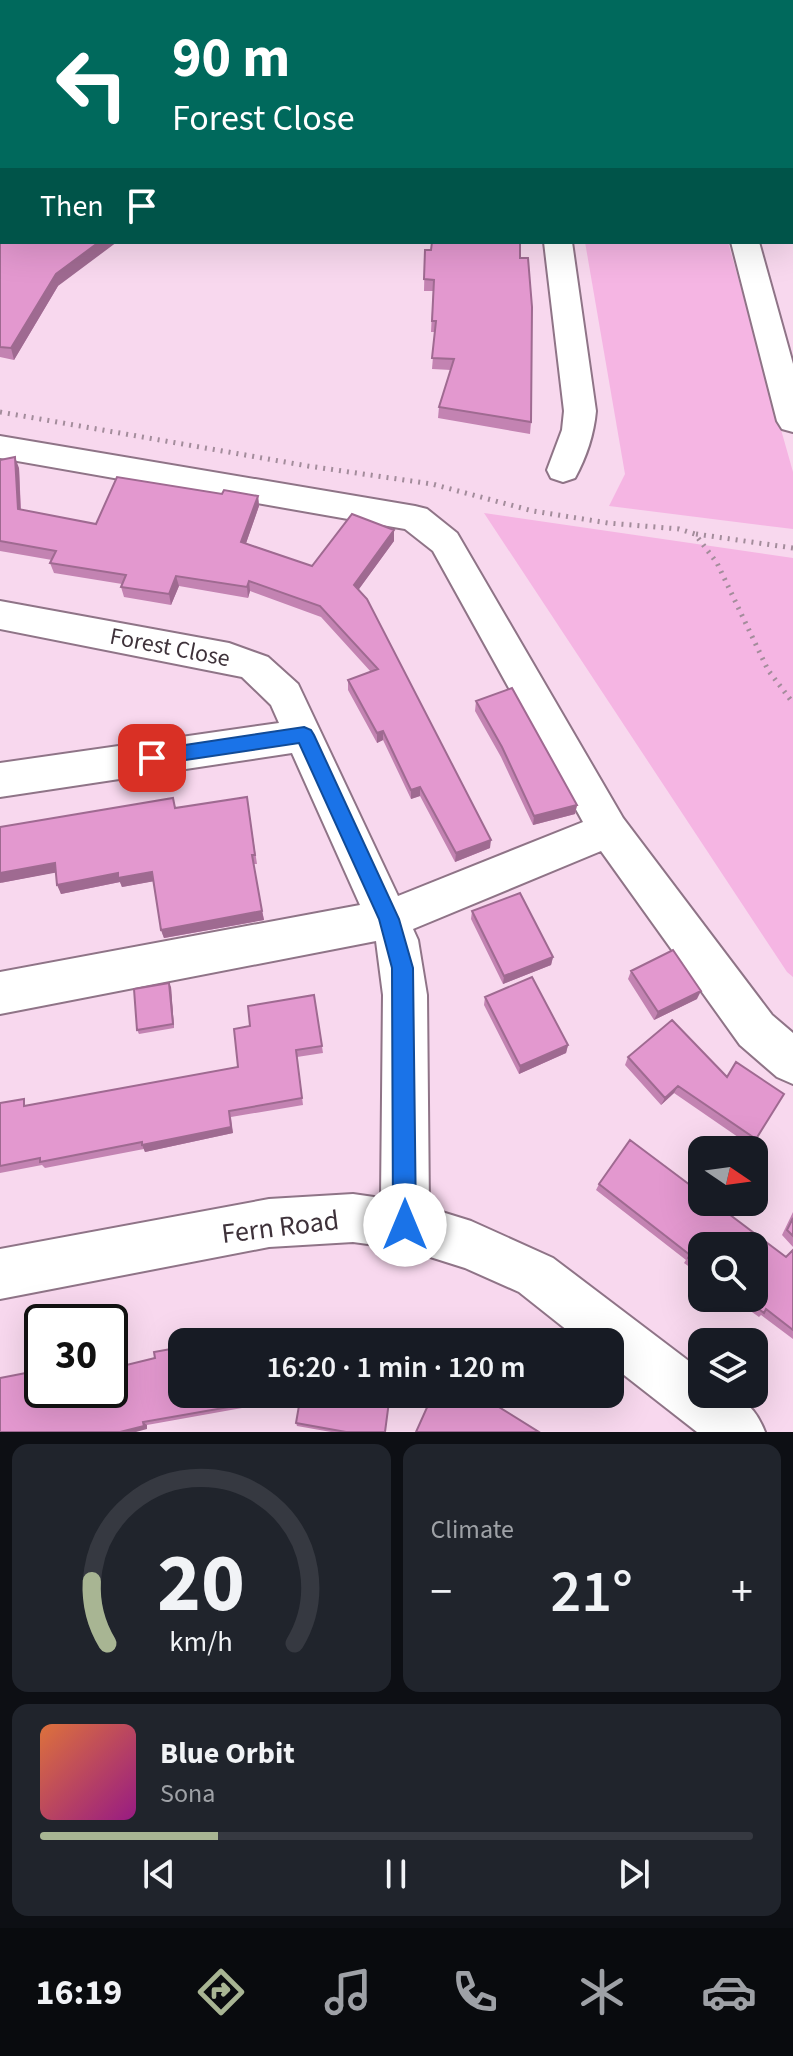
<!DOCTYPE html>
<html lang="en">
<head>
<meta charset="utf-8">
<style>
  :root { --surface:#171b24; --page:#20242c; --text:#f1f3f6; --muted:#9ea1a6; --line:#363941; --accent:#a8b593 }
  body { margin:0; font-family:"Source Sans 3",sans-serif; background:var(--page); color:var(--text); height:100vh; display:flex; flex-direction:column; font-size:30px; white-space:nowrap }
  * { box-sizing:border-box; margin:0 }
  p { font-size:26px; color:var(--muted) }
  .icon { flex:none; width:44px; height:44px; fill:none; stroke:currentColor; stroke-width:2; stroke-linecap:round; stroke-linejoin:round }
  .map { position:relative; height:1432px; overflow:hidden }
  .sheet { display:flex; flex-direction:column; gap:12px; padding:12px; background:#0d0f14; flex:1 }
  .sheet>* { flex:none }
  .top-card { position:absolute; left:0px; top:0px; width:794px; height:244px; box-shadow:0 8px 32px #0002; background:#00695c; color:#fff; overflow:hidden }
  .needle { width:52px; rotate:103deg }
  .fabs { position:absolute; left:688px; top:1136px; display:grid; gap:16px }
  .fabs a { display:grid; place-items:center; width:80px; height:80px; border-radius:16px; background:var(--surface); box-shadow:0 8px 32px #0002; font-size:40px }
  .speed { position:absolute; left:24px; top:1304px; display:flex; gap:16px; font-size:40px; font-weight:700; text-align:center }
  .speed>* { display:grid; place-content:center; width:104px; height:104px; border-radius:50%; background:var(--surface); box-shadow:0 8px 32px #0002; line-height:1 }
  .speed .limit { border:4px solid #111; border-radius:12px; background:#fff; color:#111 }
  .pin { position:absolute; display:grid; place-items:center; width:68px; height:68px; color:#fff; margin:-34px; border-radius:16px; box-shadow:0 4px 12px #0006 }
  .me { position:absolute; width:88px; margin:-44px; rotate:0deg; stroke-linejoin:round; filter:drop-shadow(0 0 6px #0008) }
  .turn { display:flex; align-items:center; gap:28px; height:168px; padding:0 40px; font-size:36px }
  .turn .icon { width:104px; height:104px; stroke-width:2.5 }
  .turn b { display:block; font-size:56px; line-height:68px }
  .then { display:flex; align-items:center; height:76px; padding:0 40px; background:#0003; gap:16px; font-size:30px }
  .big { font-size:60px; font-weight:600; line-height:1.1 }
  .sheet .tile { flex:1; display:flex; flex-direction:column; justify-content:center; gap:12px; min-width:0; padding:0 28px; border-radius:16px; background:var(--page) }
  .sheet .dial { align-items:center; gap:0 }
  .dial svg { height:208px; overflow:visible; fill:none; stroke:var(--line); stroke-width:7; stroke-linecap:round; text-anchor:middle }
  .dial text { fill:var(--text); stroke:none }
  .song { display:flex; align-items:center; gap:24px }
  .cover { width:96px; height:96px; border-radius:12px; background:linear-gradient(135deg,hsl(20 70% 55%),hsl(310 70% 35%)) }
  .played { height:8px; border-radius:4px; background:linear-gradient(90deg,var(--accent) 25%,var(--line) 25%) }
  .keys { display:flex; justify-content:space-around; direction:ltr }
  .heat { display:flex; justify-content:space-between; align-items:center; font-size:44px; direction:ltr }
  .sheet .tiles { flex:1; display:grid; gap:12px; grid-template-columns:1fr 1fr }
  .tile:last-child { grid-column:span 2 }
  .trip { position:absolute; left:168px; top:1328px; width:456px; height:80px; border-radius:16px; background:var(--surface); box-shadow:0 8px 32px #0002; font-weight:600; line-height:80px; text-align:center }
  .tabs { display:flex; height:128px; justify-content:space-around; align-items:center; background:#090b0e; color:var(--muted) }
  .tabs .icon { width:56px; height:56px }
  .tabs .selected { color:var(--accent) }
  .tabs b { font-size:36px; color:var(--text) }
  .map>svg:first-child { display:block }
  .green { fill:#f5b5e3 }
  .lines { fill:none; stroke-linecap:round; stroke-linejoin:round }
  .minor-casing { stroke:#8f7487; stroke-width:4 }
  .path-far1 { stroke:#a38c9b; stroke-width:4; stroke-dasharray:1 4; stroke-linecap:butt }
  .path { stroke:#a38c9b; stroke-width:5; stroke-dasharray:2 6; stroke-linecap:butt }
  .minor { fill:#fff; fill-rule:evenodd }
  .wall { fill:#c383b2 }
  .shaded-wall { fill:#9f6a91 }
  .building { fill:#e398cf; stroke:#9f6a91; stroke-width:2 }
  .route { fill:#1a73e8; stroke:#114b97; stroke-width:2 }
  .labels { text-anchor:middle; stroke-width:7; stroke-linejoin:round; paint-order:stroke }
  .street-label { font-size:24px; fill:#3e323a; stroke:#fff }
  .near-street-label { font-size:28px; fill:#3e323a; stroke:#fff }
</style>
</head>
<body>
<div class="map">
<svg width="793" height="1432" viewBox="0 0 793 1432">
  <rect width="100%" height="100%" fill="#f8d8ee"/>
  <path class="green" d="M585,242H728L793,472V529L609,506L625,474Z
    M484,513L793,558V977L787,972Z"/>
  <g class="lines">
    <defs>
      <path id="minor" d="M0,0H20L22,2H2V8Z
        M793,137V154H792V137Z
        M0,165H2L0,182Z
        M544,242H572L596,411C594,434 586,458 575,478L563,482L551,478L547,470L562,430L564,411Z
        M731,242H759L793,364V432L782,429L777,421Z
        M0,436L415,506L427,509L457,533L623,818L772,1015L793,1033V1084L777,1077L740,1045L601,851L413,929L418,940L427,995L429,1208L471,1221L553,1258L702,1371V1394C736,1394 752,1399 765,1432H697L610,1364V1342H582L519,1292L465,1268L405,1249L353,1242L269,1247L0,1299V1249L269,1199L353,1194L381,1198L383,995L376,941L0,1014V972L360,905L292,753L0,797V763L279,723L271,705L242,677L0,629V601L229,643L268,657L298,684L398,896L583,822L433,551L405,529L0,458Z"/>
    </defs>
    <use href="#minor" class="minor-casing"/>
    <path class="path-far1" d="M306,2L309,0"/>
    <path class="path" d="M0,412L308,466L432,484L533,511L608,523L679,529L695,534L717,563L768,670L793,703
      M696,534L793,548"/>
    <use href="#minor" class="minor"/>
  </g>
  <path class="wall" d="M0,232L58,286L14,360L0,357Z
    M425,250L520,258L531,422L530,434L438,418L439,407L451,370L432,369L435,332H431L433,291H424Z
    M0,460L19,468L21,510L96,524L222,494L258,496L259,506L246,543L312,566L394,530V541L358,590L490,848L455,862L420,796L411,799L383,740L377,743L348,690V680L371,672L321,617L250,591L248,598L179,586L171,605L124,597L121,587L122,584L54,573L50,563L52,560L0,551Z
    M476,701L577,805L575,814L533,825L501,757L475,711Z
    M247,797L257,864H253L264,920L164,938L161,930L154,881L122,887L120,882L61,894L56,872L0,883L176,808Z
    M472,911L553,957L551,965L503,984L471,919Z
    M631,971L697,999L654,1020L628,979Z
    M171,987L174,1028L139,1034L137,1030Z
    M314,995L323,1053L297,1057L303,1105L231,1117L233,1133L145,1152L144,1149L45,1168L42,1165L0,1173V1103L29,1106L238,1067L250,1026Z
    M485,997L568,1045L566,1053L519,1074L484,1005Z
    M672,1020L756,1139L751,1146L674,1093L661,1105L625,1065L628,1057Z
    M599,1184L786,1257L793,1249V1339L761,1315L759,1317L732,1298H754L702,1246V1276L684,1263L686,1260L596,1190Z
    M793,1212V1247L782,1235Z
    M37,1375L182,1394H258L259,1405L147,1425V1429L0,1432Z
    M296,1423L386,1432H331L297,1426Z"/>
  <path class="shaded-wall" d="M603,0H620L617,2H600Z
    M2,47V62L0,65V50Z
    M99,242H117L58,286L14,360L11,348L56,274Z
    M15,457L19,468L21,520L18,509Z
    M258,496L259,506L243,552L241,542Z
    M394,530V541L354,596V585Z
    M176,576L179,586L171,605L169,594Z
    M249,581L250,591L248,598L247,587Z
    M383,731V740L377,743V733Z
    M420,787V796L411,799V790Z
    M577,805L575,814L533,825L534,816Z
    M491,840L490,848L455,862L456,853Z
    M55,863L59,872L0,883V873Z
    M152,872L155,881L122,887L120,882L61,894L57,885L118,873Z
    M262,911L264,920L164,938L161,930Z
    M553,957L551,965L503,984L504,976Z
    M169,983L171,987L174,1028L173,1024Z
    M701,991L697,999L654,1020L658,1012Z
    M568,1045L566,1053L519,1074L520,1066Z
    M678,1086L674,1093L661,1105L665,1098Z
    M229,1111L233,1133L145,1152L142,1145Z
    M143,1422L147,1425V1429L136,1432H120Z"/>
  <path class="building" d="M334,0H603L600,2H331Z
    M0,18H2V47L0,50Z
    M2,230V242H99L56,274L11,348L0,347V232Z
    M432,242H520V258H528L532,307L531,422L439,407L454,359L432,358L436,321H432L434,280L424,279L425,250H431Z
    M15,457L18,509L96,524L117,477L222,494L224,490L258,496L241,542L312,566L352,514L394,530L354,585L367,599L491,840L456,853L420,787L411,790L383,731L377,733L348,680L378,669L320,606L249,581L247,587L176,576L169,594L121,587L126,575L50,563L56,551L0,541V460Z
    M512,688L577,805L534,816L502,747L476,701Z
    M247,797L255,855H252L262,911L161,930L152,872L118,878V873L57,885L55,863L0,873V827L173,798L175,808Z
    M520,893L553,957L504,976L472,911Z
    M673,950L701,991L658,1012L631,971Z
    M532,977L568,1045L520,1066L485,997Z
    M169,983L173,1024L137,1030L134,989Z
    M314,995L322,1046L296,1050L302,1098L229,1111L231,1127L142,1145V1142L40,1162V1158L0,1166V1103L24,1099V1106L238,1067L234,1029L250,1026L248,1006Z
    M672,1020L727,1077L736,1062L784,1094L756,1139L678,1086L665,1098L628,1057Z
    M630,1140L702,1194V1202H713L786,1257L793,1250V1330L766,1309L764,1313L744,1298H754V1246H702V1268L688,1258L690,1255L599,1184Z
    M793,1218V1236L787,1230Z
    M252,1335V1342H213Z
    M182,1347V1394H256L257,1402L143,1422L144,1426L120,1432H0V1378L31,1372V1377L42,1375V1390H110V1369L155,1358L154,1352Z
    M301,1394H390L385,1432H346L296,1423Z
    M433,1394H490L501,1401L499,1407L539,1432H416Z"/>
  <path class="route" d="M304,727L311,730L314,735L399,919L413,968L416,1225L413,1234L405,1237L396,1234L393,1225L392,968L379,919L299,743L152,765L146,763L143,758L146,752L152,750Z"/>
  <g class="labels">
    <g class="street-label">
      <text transform="translate(170 647) rotate(11)" y="8">Forest Close</text>
    </g>
    <g class="near-street-label">
      <text transform="translate(280 1226) rotate(-7)" y="10">Fern Road</text>
    </g>
  </g>
</svg>
<div class="fabs">
<a><svg class="needle" viewBox="-14 -14 28 28"><path d="M0-13l5 13h-10z" fill="#e53935"/><path d="M0 13l5-13h-10z" fill="#9ea1a6"/></svg></a>
<a><svg class="icon" aria-label="search" viewBox="0 0 24 24"><circle cx="10" cy="10" r="6"/><path d="M15 15l6 6"/></svg></a>
<a><svg class="icon" aria-label="layers" viewBox="0 0 24 24"><path d="M12 4l9 5-9 5-9-5zM3 14l9 5 9-5"/></svg></a>
</div>
<div class="speed"><div class="limit">30</div></div>
<div class="pin" style="left:152px;top:758px;background:#d93025"><svg class="icon" aria-label="arrive" viewBox="0 0 24 24"><path d="M6 21V4h12l-3 4 3 4H6"/></svg></div>
<svg class="me" style="left:405px;top:1225px" viewBox="-20 -20 40 40"><circle r="19" fill="#fff"/><path d="M0-13L10 11 0 6-10 11z" fill="#1a73e8"/></svg>
<div class="trip">16:20 · 1 min · 120 m</div>
<div class="top-card">
<div class="turn"><svg class="icon" aria-label="left" viewBox="0 0 24 24"><path d="M17 20v-9H6M10 6l-5 5 5 5"/></svg><div><b>90 m</b>Forest Close</div></div>
<div class="then">Then<svg class="icon" aria-label="arrive" viewBox="0 0 24 24"><path d="M6 21V4h12l-3 4 3 4H6"/></svg></div>
</div>
</div>
<section class="sheet">
<div class="tiles">
<div class="tile dial"><svg viewBox="0 0 100 80">
<path d="M14 69A42 42 0 1 1 86 69"/>
<path d="M14 69A42 42 0 0 1 8 45" stroke="#a8b593"/>
<text x="50" y="56" font-size="32" font-weight="700">20</text>
<text x="50" y="72" font-size="11">km/h</text>
</svg></div>
<div class="tile"><p>Climate</p>
<div class="heat"><a>−</a><b class="big">21°</b><a>+</a></div>
</div>
<div class="tile">
<div class="song"><i class="cover"></i><div><b>Blue Orbit</b><p>Sona</p></div></div>
<div class="played"></div>
<div class="keys"><svg class="icon" aria-label="previous" viewBox="0 0 24 24"><path d="M18 5L8 12l10 7zM5 5v14"/></svg><svg class="icon" aria-label="pause" viewBox="0 0 24 24"><path d="M8 5v14M16 5v14"/></svg><svg class="icon" aria-label="next" viewBox="0 0 24 24"><path d="M6 5l10 7-10 7zM19 5v14"/></svg></div>
</div>
</div>
</section>
<nav class="tabs">
<b>16:19</b>
<svg class="icon selected" aria-label="directions" viewBox="0 0 24 24"><path d="M12 3l9 9-9 9-9-9zM9 14v-3h6M13 9l2 2-2 2"/></svg>
<svg class="icon" aria-label="music" viewBox="0 0 24 24"><path d="M9 18V5l10-2v13"/><circle cx="6" cy="18" r="3"/><circle cx="16" cy="16" r="3"/></svg>
<svg class="icon" aria-label="phone" viewBox="0 0 24 24"><path d="M5 4h4l2 5-3 2q2 4 5 5l2-3 5 2v4C11 20 4 13 5 4z"/></svg>
<svg class="icon" aria-label="climate" viewBox="0 0 24 24"><path d="M12 3v18M4 7l16 10M4 17L20 7"/></svg>
<svg class="icon" aria-label="car" viewBox="0 0 24 24"><path d="M5 17H2v-5l4-1 3-4h7l3 4 3 1v5h-3M9 17h6M6 11h13"/><circle cx="7" cy="17" r="2"/><circle cx="17" cy="17" r="2"/></svg>
</nav>
</body>
</html>
